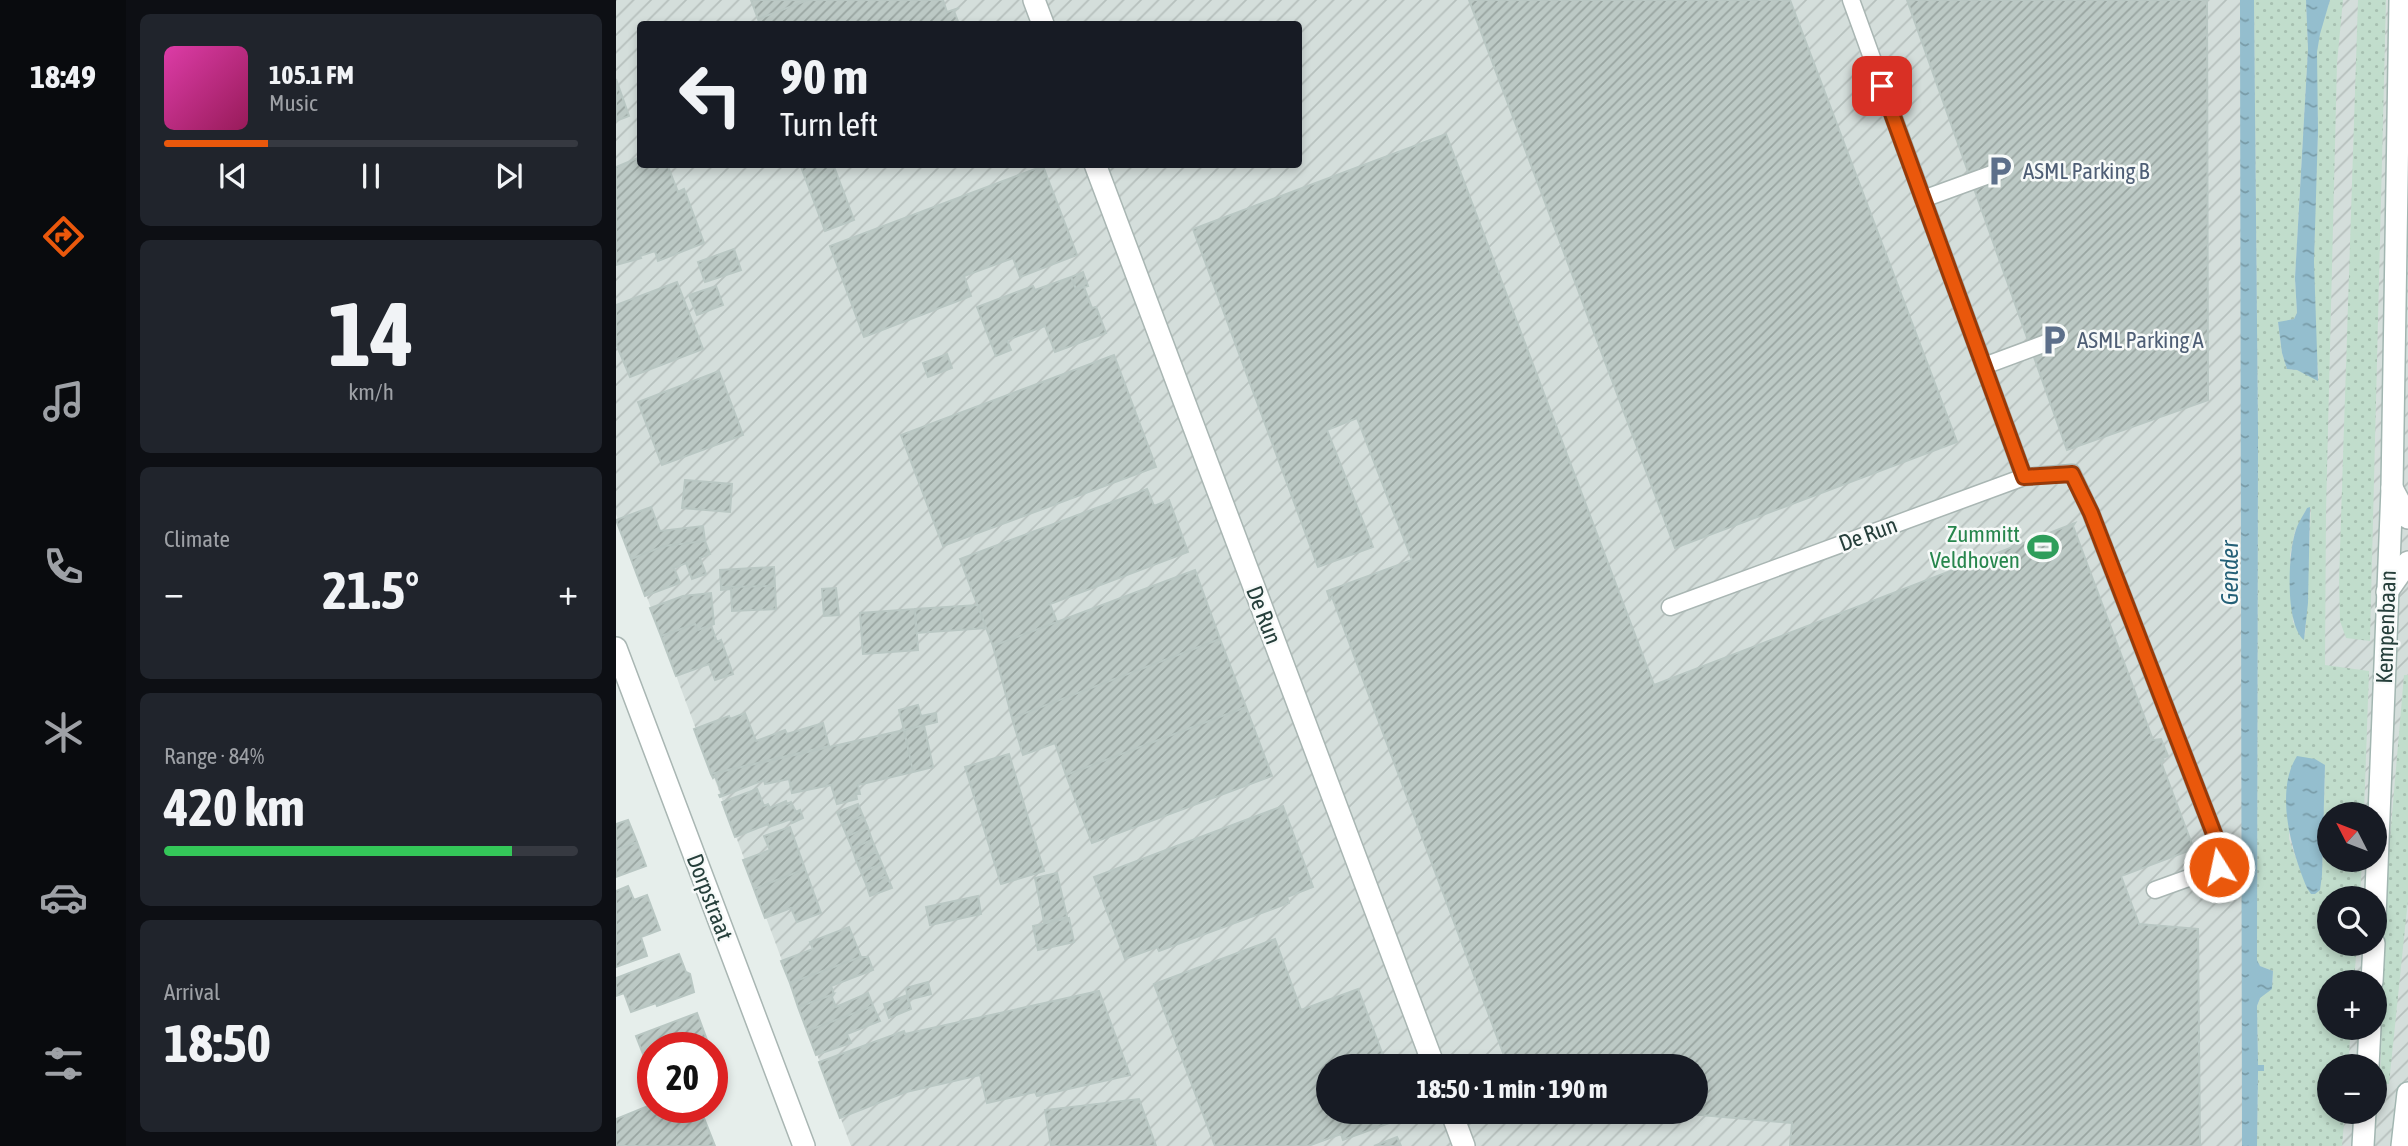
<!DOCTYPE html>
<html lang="en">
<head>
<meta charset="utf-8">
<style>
  :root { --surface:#171b24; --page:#20242c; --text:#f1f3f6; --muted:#9ea1a6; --line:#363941; --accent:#ea580c }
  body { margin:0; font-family:"Asap Condensed",sans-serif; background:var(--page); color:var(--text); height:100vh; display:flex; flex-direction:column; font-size:26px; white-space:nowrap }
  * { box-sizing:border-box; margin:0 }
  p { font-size:23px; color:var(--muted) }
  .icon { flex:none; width:38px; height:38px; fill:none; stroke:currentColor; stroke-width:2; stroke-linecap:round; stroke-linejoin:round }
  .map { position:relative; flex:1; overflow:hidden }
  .details { display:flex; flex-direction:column; gap:14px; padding:14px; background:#0d0f14; width:490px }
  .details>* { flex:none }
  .banner { position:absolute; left:21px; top:21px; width:665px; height:147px; border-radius:7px; box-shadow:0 4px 10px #0003; background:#171b24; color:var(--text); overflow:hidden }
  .needle { width:46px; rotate:312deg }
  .buttons { position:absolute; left:1701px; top:802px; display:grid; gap:14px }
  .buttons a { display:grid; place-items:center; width:70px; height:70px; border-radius:50%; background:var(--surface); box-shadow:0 4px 10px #0003; font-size:35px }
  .speed { position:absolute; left:21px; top:1032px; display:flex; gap:14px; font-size:35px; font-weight:700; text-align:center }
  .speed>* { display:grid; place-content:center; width:91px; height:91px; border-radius:50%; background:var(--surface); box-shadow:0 4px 10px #0003; line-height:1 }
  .speed .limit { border:10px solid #d22; background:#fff; color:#111 }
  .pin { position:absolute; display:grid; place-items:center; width:60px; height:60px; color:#fff; margin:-30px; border-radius:14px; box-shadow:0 4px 10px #0006 }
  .me { position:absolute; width:77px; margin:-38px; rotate:350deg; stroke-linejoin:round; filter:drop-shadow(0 0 5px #0008) }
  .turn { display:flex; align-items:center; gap:24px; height:147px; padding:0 28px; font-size:32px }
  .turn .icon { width:91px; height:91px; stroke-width:2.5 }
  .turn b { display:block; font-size:49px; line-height:60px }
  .big { font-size:52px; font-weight:700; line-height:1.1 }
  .details .card { flex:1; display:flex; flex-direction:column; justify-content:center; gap:10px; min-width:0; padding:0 24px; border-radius:10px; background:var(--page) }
  .details .dial { align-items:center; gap:0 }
  .dial b { font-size:91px; line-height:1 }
  .song { display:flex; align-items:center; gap:21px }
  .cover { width:84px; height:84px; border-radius:10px; background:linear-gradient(135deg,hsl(320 70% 55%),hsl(330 70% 35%)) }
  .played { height:7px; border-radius:4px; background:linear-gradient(90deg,var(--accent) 25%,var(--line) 25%) }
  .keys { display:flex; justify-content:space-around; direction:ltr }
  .heat { display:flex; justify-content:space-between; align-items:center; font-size:38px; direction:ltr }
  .charge { height:10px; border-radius:5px; background:linear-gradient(90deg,#34c759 84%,var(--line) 0) }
  .trip { position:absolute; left:700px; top:1054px; width:392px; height:70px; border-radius:35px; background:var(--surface); box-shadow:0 4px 10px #0003; font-weight:700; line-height:70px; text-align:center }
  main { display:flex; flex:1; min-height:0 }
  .menu { display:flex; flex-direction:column; width:126px; justify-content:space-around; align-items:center; background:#090b0e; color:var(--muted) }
  .menu .icon { width:49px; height:49px }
  .menu .selected { color:var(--accent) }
  .menu b { font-size:32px; color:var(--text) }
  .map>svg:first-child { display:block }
  .industrial { fill:url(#industrial-furrows); fill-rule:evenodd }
  .grass { fill:url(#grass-dots); fill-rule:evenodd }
  .water { fill:url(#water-ripples) }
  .building { fill:url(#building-hatch); stroke:#b9c7c3; stroke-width:2 }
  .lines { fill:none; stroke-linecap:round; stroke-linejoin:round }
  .service-casing { stroke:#a9b6b3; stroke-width:19 }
  .minor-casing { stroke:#a9b6b3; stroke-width:24 }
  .tertiary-casing { stroke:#a9b6b3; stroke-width:24 }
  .secondary-casing { stroke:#a2b6b1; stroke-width:24 }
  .service { stroke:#fff; stroke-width:16 }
  .minor { stroke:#fff; stroke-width:21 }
  .tertiary { stroke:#fff; stroke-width:21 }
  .secondary { stroke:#fff; stroke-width:21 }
  .route-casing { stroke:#983908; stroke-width:18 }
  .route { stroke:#ea580c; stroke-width:12 }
  .labels { text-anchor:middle; stroke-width:5; stroke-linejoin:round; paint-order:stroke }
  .service-label { font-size:23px; fill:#4e5e75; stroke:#f7faf9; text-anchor:start }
  .street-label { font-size:23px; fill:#263f3b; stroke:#f7faf9 }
  .leisure-label { font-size:23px; fill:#27864d; stroke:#f7faf9; text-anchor:end }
  .water-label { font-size:24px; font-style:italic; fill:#246077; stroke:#f7faf9 }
</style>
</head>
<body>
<main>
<nav class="menu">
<b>18:49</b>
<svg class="icon selected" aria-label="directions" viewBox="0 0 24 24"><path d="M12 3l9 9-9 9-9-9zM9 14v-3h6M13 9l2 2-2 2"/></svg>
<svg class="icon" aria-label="music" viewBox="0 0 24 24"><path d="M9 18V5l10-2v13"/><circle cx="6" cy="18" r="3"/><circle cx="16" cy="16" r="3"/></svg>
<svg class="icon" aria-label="phone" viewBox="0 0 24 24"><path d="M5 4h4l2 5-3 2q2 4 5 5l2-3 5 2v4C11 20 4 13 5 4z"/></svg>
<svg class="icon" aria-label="climate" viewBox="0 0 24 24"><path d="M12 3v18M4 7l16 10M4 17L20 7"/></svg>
<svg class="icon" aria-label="car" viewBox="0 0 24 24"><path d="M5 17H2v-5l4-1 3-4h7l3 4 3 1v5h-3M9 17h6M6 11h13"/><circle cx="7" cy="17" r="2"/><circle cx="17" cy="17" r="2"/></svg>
<svg class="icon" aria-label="filters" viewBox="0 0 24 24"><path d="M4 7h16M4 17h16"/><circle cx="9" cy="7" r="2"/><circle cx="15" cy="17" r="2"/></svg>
</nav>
<section class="details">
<div class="card">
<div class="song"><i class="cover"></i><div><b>105.1 FM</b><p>Music</p></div></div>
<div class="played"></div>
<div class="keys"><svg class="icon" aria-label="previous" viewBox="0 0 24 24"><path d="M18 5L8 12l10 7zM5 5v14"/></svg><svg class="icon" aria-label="pause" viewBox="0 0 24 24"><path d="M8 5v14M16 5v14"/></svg><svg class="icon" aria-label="next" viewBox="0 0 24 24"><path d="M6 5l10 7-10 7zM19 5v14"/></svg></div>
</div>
<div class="card dial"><b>14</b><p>km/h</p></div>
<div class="card"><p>Climate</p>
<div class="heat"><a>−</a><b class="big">21.5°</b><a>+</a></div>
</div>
<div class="card"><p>Range · 84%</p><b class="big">420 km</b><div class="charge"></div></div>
<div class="card"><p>Arrival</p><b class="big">18:50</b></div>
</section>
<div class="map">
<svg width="1792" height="1146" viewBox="0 0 1792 1146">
  <defs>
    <pattern id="industrial-furrows" width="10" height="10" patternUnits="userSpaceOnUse" patternTransform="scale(1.75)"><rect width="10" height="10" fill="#d4dedb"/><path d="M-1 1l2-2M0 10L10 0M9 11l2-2" fill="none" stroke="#b6c0bd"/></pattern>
    <pattern id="grass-dots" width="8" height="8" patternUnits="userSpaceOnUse" patternTransform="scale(1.75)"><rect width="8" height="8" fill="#c1ddcc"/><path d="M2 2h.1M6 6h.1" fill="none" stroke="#a6bfb0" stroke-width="1.8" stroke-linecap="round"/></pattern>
    <pattern id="water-ripples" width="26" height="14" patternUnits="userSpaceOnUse" patternTransform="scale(1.75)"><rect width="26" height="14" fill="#94bece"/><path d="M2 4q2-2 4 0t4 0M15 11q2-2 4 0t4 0" fill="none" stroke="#799ca8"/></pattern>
    <pattern id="building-hatch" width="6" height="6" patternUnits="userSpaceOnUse" patternTransform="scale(1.75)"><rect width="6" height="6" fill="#bcc9c5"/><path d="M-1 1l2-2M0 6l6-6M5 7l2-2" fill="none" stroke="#99a5a1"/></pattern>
  </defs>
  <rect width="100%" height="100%" fill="#e6eeeb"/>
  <path class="industrial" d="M0,0H1792V1146H235L0,514ZM24,24H682V164H24ZM1713,814H1759V859H1713ZM1713,898H1759V943H1713ZM1713,982H1759V1027H1713ZM712,1066H1080V1111H712ZM1713,1066H1759V1111H1713Z"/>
  <path class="grass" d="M1638,0H1690L1692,49L1679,278L1681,313L1678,319L1662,323L1666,353L1671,369L1681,370L1703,380C1694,298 1699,215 1702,133C1702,103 1698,71 1702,41C1704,27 1710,14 1714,0H1727L1721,63L1710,511L1709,665L1753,671L1748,814H1713V859H1746L1744,898H1713V943H1741L1738,982H1713V1027H1735L1732,1066H1713V1111H1729L1726,1146H1641L1642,1070L1648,1071V1066L1642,1065L1641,1006L1644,998C1656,986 1657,989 1657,971L1644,966L1641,960L1642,432ZM1691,508L1695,509L1689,636L1677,622L1674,555L1679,531ZM1709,765L1706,875L1691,888L1673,839L1674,773Z
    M1742,0H1770L1754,641L1730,638L1724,621L1723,580Z
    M1788,675H1792V899L1773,1084H1764L1770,885Z"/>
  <path class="water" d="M1624,0H1638L1642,432L1641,960L1644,966L1657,971L1656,989L1644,998L1641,1006L1642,1065H1648V1071H1642L1641,1146H1626Z
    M1690,0H1714L1704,34L1701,52L1702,131L1698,262L1702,381L1681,370L1671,369L1666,353L1662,322L1678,319L1681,313L1679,278L1692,49Z
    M1694,507L1692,603L1688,640C1669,624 1672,556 1679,533C1681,524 1687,516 1691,508Z
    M1681,756L1699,759L1709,765L1706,875L1704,890L1699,894H1695L1691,888C1676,852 1658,792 1681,756Z"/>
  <path class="building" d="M135,0H192L142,19Z
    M192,0H327L331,12L343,8L338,11L343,24H144L142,19Z
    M853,0H1174L1341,442L1059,548Z
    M1291,0H1591L1592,400L1451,450Z
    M0,79L13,116L0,121Z
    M830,134L1038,685L1459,523L1457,526L1537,740L1545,739L1552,756L1547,758L1548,761L1545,762L1577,847L1580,848L1505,876L1523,924L1582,929L1584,1146H1174L1176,1123L1039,1111H1080V1066H892L716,597L714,600L711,591L796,560L741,418L711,430L757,547L702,567L577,229Z
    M24,157V164H51L62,192L68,189L88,243L42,261L39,251L24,256L25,258L0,265V167Z
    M184,164H217L238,220L209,231Z
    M427,166L461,255L404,277L397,258L348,276L355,296L248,337L214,246Z
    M118,249L125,270L89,282L82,262Z
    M467,272L472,286L460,289L455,277Z
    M455,277L460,289L468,287L476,308L480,307L490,333L439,352L429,326L391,340L395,350L380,356L361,307L417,286L419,290Z
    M61,282L87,349L14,377L0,344V305Z
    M100,286L107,305L81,315L73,295Z
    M331,354L336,368L312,377L307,363Z
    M498,355L540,467L327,546L285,435Z
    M103,371L127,435L46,465L22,402Z
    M69,480L116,484L114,512L66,508Z
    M531,489L538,506L553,500L572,552L434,604L441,622L377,646L344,559Z
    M35,507L44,531L87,526L89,541L48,546L15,559L0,520Z
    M89,541L94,554L84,558L90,574L76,579L70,563L58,568L64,583L29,596L15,559L48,546Z
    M158,567L159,586L105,587L104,570Z
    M579,570L604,639L396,718L377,646Z
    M159,586L160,609L116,611L115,589L105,590V587Z
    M220,588L223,615L208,616L206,589Z
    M95,593L98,624L82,630L79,624L45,636L34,608L67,596Z
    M362,605L370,628L300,633L299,609Z
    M299,609L302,650L247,654L244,613Z
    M79,624L82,630L95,625L101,642L105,640L117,674L99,680L93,664L60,676L45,636Z
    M604,639L630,707L450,775L439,743L407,755L396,718Z
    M302,705L305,716L320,713L321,722L288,730L283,710Z
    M630,707L656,776L476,843L450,775Z
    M129,713L140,741L169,730L171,734L207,723L213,746L95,774L78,729L113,716L114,719Z
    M308,725L317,767L297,772L288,730Z
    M288,730L297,772L242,785L244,794H240L241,799L221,804L215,785L176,793L173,779L149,784L148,780L104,797L103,795L106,794L99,776L97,778L95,774Z
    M393,754L428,871L385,884L349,767Z
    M141,789L148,806L152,804L154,808L170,801L171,804L175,802L180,812L184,810L187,818L176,823L175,819L153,827L152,824L119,837L106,802Z
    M242,804L247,816L226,824L221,812Z
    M667,806L697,887L671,897L673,903L543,951L541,947L509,959L478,877Z
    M247,816L252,828L231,836L226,824Z
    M12,820L21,842L0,850V824Z
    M174,827L189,869L138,889L127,860L154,850L148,836Z
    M252,828L256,840L236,848L231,836Z
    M256,840L261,852L240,860L236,848Z
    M21,842L30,866L0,877V850Z
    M261,852L266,864L245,872L240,860Z
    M266,864L271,876L250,884L245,872Z
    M189,869L205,913L181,922L175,908L149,918L138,889Z
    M441,873L451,917L428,922L419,878Z
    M271,876L276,888L254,896L250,884Z
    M12,886L18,900L31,895L44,930L25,937L31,956L0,967V891Z
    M362,896L365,914L314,925L310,907Z
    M453,918L458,942L422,950L417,926Z
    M233,927L245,957L174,983L165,961L197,949L194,942Z
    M659,939L685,1010L742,989L771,1066H712V1111H788L790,1117L727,1140L725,1134L692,1146H599L538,984Z
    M63,954L70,972L74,974L78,992L41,1006L40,1003L15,1012L8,993L0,996V978Z
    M245,957H252L257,970L215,986L218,994L182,1007L174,983Z
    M312,982L315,994L292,1000L290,988Z
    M483,991L514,1075L421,1096L419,1092L371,1103L364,1075L290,1092L224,1118L203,1062L288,1031L289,1034Z
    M252,993L257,1006L191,1031L182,1007L218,994L216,997L220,1007Z
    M291,995L295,1009L273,1018L268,1004Z
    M257,1006L264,1021L231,1034L235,1043L200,1055L191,1031Z
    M81,1013L94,1048H37V1071L34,1072L20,1036Z
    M523,1099L540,1146H435L429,1110Z
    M37,1104V1108H84L99,1146H0V1119Z
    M781,1137L785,1146H758Z"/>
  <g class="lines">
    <defs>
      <path id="service" d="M1307,199L1384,171
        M1368,366L1438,340
        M1408,477L1456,473L1475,513L1600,839L1603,867L1539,890
        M1054,607L1408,477L1235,0"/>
      <path id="minor" d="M418,0L427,24
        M479,164L818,1066
        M1776,488L1792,518
        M1771,592L1792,562
        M835,1111L848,1146"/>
      <path id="tertiary" d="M0,648L188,1146"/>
      <path id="secondary" d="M1759,917L1776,488L1784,0
        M1756,982L1758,943
        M1752,1066L1754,1027
        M1747,1146L1749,1111
        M1786,1146L1792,1093"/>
    </defs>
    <use href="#service" class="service-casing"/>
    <use href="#minor" class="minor-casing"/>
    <use href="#tertiary" class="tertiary-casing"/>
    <use href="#secondary" class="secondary-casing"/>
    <use href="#service" class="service"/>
    <use href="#minor" class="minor"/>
    <use href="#tertiary" class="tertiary"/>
    <use href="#secondary" class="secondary"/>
  </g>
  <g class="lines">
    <defs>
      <path id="route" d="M1266,86L1408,477L1456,474L1475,513L1600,839L1603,867"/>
    </defs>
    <use href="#route" class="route-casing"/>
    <use href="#route" class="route"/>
  </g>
  <defs>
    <symbol id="parking-bare" viewBox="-9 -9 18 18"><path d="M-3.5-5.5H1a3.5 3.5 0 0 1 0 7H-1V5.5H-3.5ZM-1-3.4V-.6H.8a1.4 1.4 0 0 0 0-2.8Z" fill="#5c6f8a" stroke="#f7faf9" stroke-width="2.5" paint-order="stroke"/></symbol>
    <symbol id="stadium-bare" viewBox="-9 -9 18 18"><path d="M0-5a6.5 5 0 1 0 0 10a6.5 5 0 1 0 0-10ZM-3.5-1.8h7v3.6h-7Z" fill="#2e9e5b" stroke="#f7faf9" stroke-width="2.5" paint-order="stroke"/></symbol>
  </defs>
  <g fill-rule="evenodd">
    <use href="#parking-bare" x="1362" y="149" width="44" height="44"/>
    <use href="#parking-bare" x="1416" y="318" width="44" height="44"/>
    <use href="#stadium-bare" x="1405" y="525" width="44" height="44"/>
  </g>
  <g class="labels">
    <g class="service-label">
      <text x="1407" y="179">ASML Parking B</text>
      <text x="1461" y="348">ASML Parking A</text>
    </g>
    <g class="street-label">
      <text transform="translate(1252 534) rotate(-20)" y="8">De Run</text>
      <text transform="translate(648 615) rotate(69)" y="8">De Run</text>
      <text transform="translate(1770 627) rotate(-88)" y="8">Kempenbaan</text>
      <text transform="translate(94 897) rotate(69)" y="8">Dorpstraat</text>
    </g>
    <g class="leisure-label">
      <text x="1404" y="542">Zummitt<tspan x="1404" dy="26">Veldhoven</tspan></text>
    </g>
    <g class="water-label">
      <text transform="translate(1614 573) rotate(-90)" y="8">Gender</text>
    </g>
  </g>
</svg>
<div class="buttons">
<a><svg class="needle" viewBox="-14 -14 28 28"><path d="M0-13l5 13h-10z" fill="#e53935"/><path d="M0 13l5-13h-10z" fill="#9ea1a6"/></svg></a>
<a><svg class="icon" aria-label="search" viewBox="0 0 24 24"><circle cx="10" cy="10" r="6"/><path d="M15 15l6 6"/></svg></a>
<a>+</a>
<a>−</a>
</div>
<div class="speed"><div class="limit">20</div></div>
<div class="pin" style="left:1266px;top:86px;background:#d93025"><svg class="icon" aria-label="arrive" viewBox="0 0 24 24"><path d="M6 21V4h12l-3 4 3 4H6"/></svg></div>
<svg class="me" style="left:1603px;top:867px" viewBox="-20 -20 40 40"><circle r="17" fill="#ea580c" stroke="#fff" stroke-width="3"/><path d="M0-11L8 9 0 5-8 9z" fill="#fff"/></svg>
<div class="trip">18:50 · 1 min · 190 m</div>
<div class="banner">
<div class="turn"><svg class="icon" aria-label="left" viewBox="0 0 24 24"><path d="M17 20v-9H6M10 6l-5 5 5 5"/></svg><div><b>90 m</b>Turn left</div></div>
</div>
</div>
</main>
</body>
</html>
